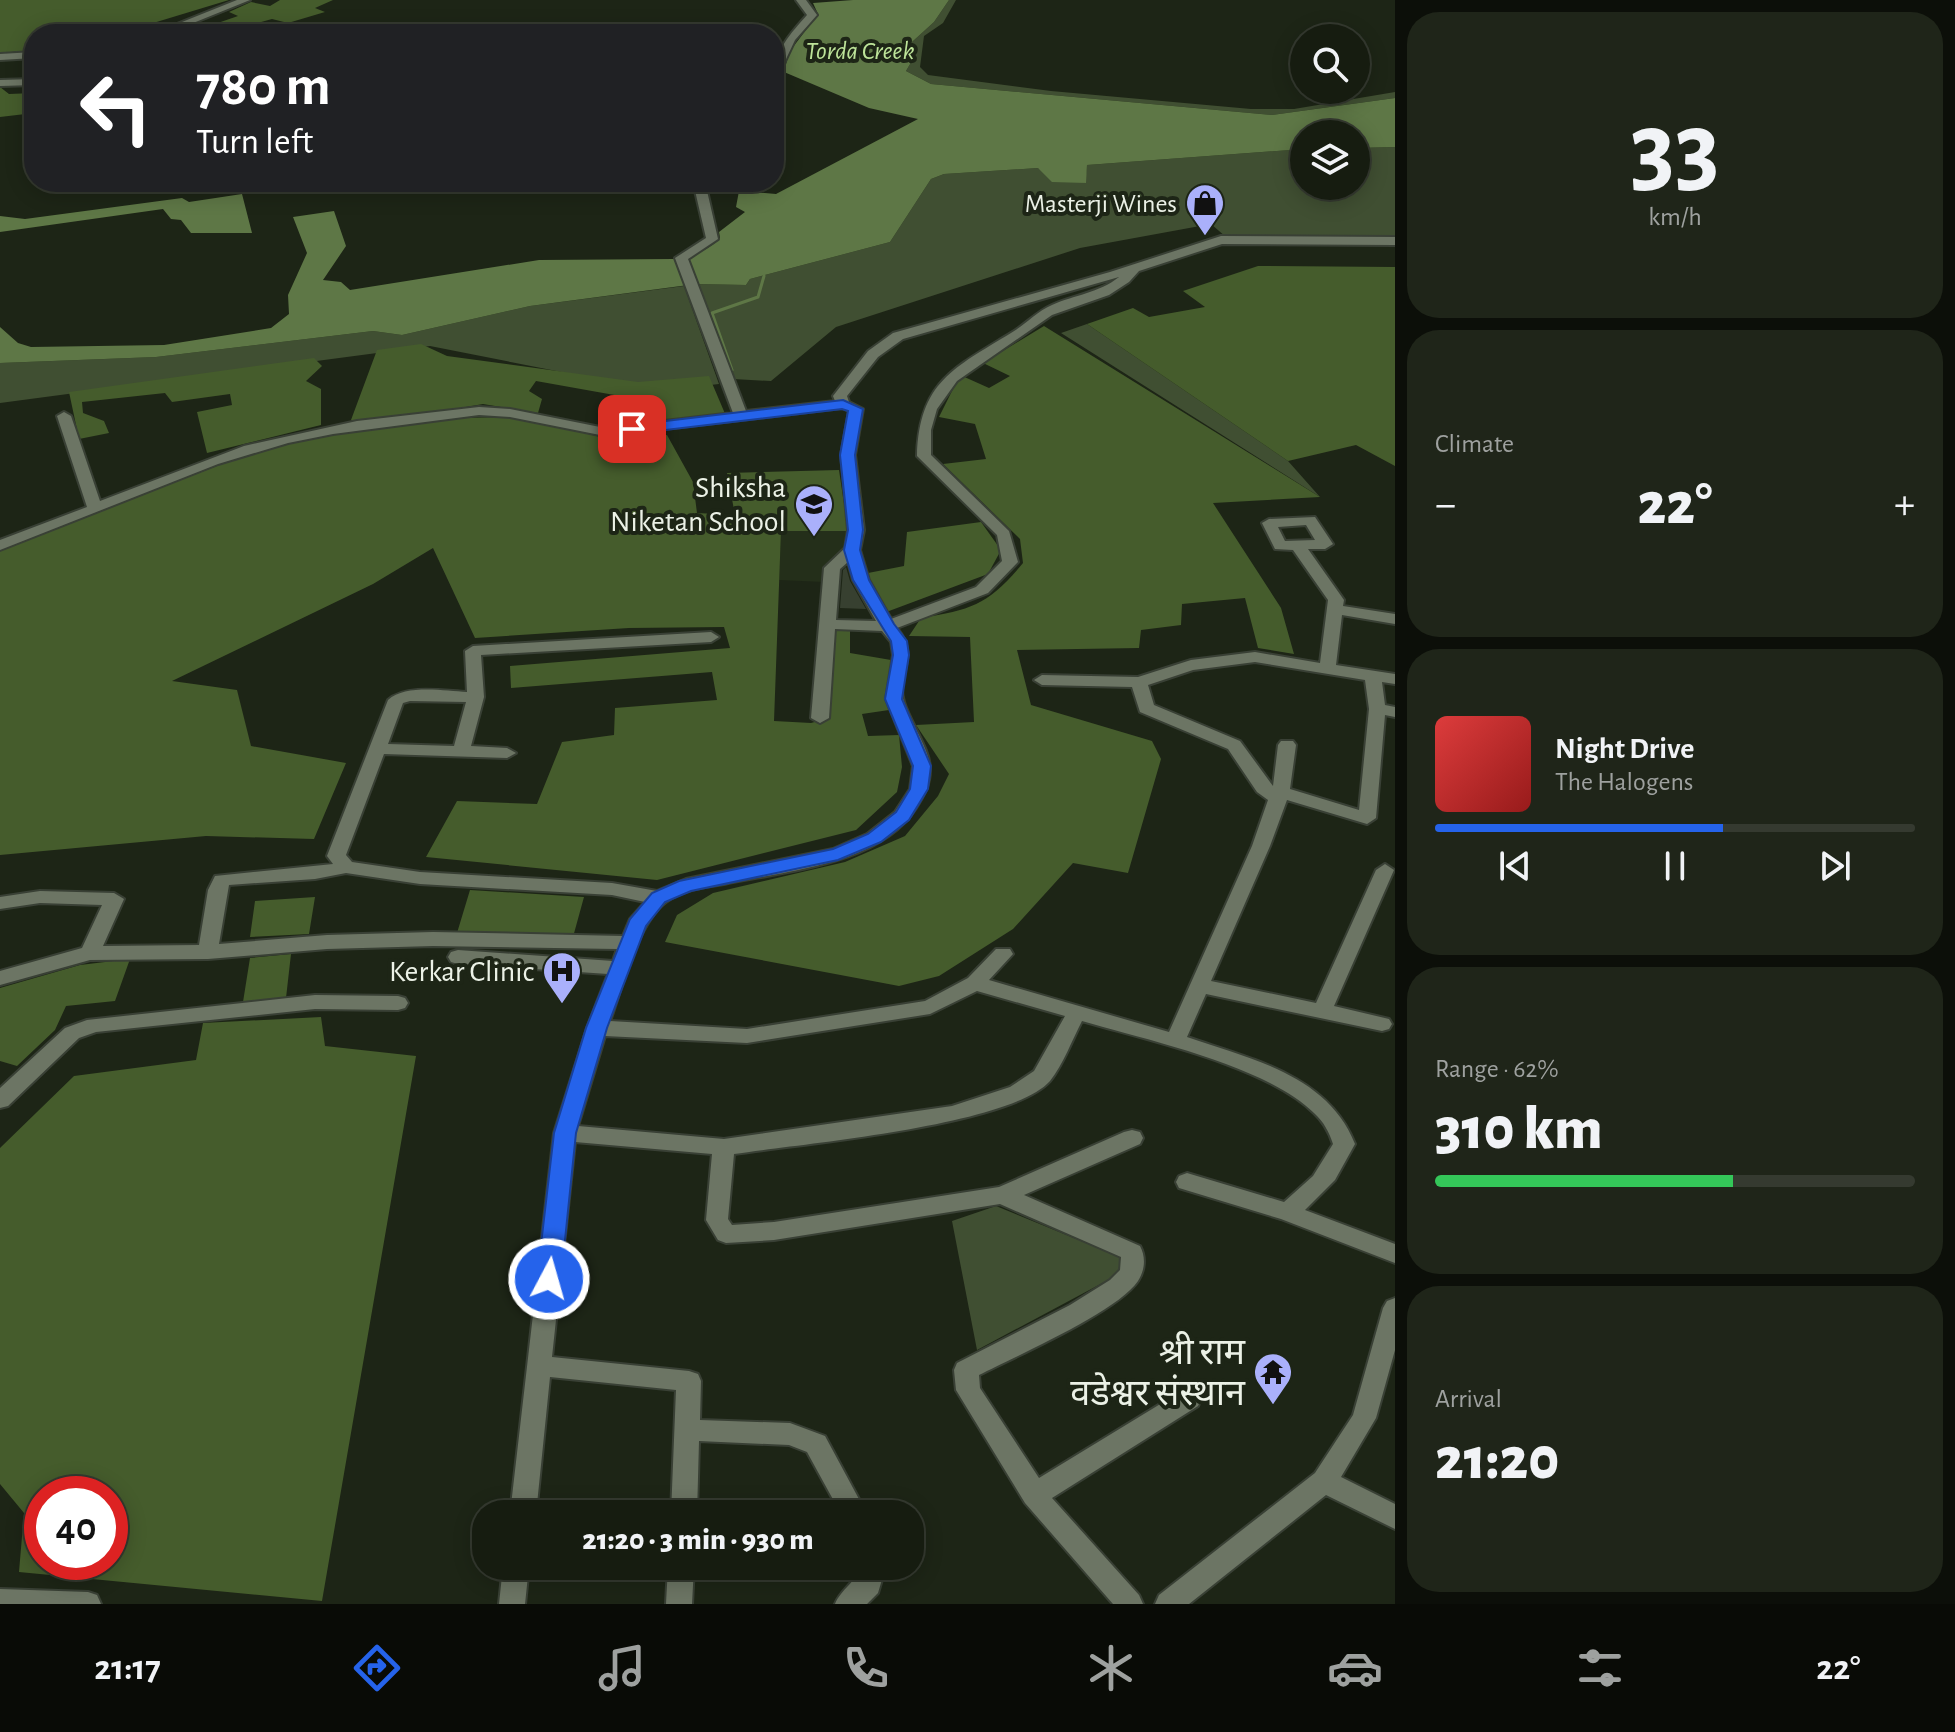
<!DOCTYPE html>
<html lang="en">
<head>
<meta charset="utf-8">
<style>
  :root { --surface:#161c10; --page:#1f2519; --text:#f1f3f6; --muted:#9ea19f; --line:#353a30; --accent:#2563eb }
  body { margin:0; font-family:"Alegreya Sans","Noto Sans Devanagari",sans-serif; background:var(--page); color:var(--text); height:100vh; display:flex; flex-direction:column; font-size:30px; white-space:nowrap }
  * { box-sizing:border-box; margin:0 }
  p { font-size:26px; color:var(--muted) }
  .icon { flex:none; width:44px; height:44px; fill:none; stroke:currentColor; stroke-width:2; stroke-linecap:round; stroke-linejoin:round }
  .map { position:relative; flex:1; overflow:hidden }
  .sheet { display:flex; flex-direction:column; gap:12px; padding:12px; background:#0c0f09; width:560px }
  .sheet>* { flex:none }
  .guide { position:absolute; left:24px; top:24px; width:760px; height:168px; border-radius:32px; box-shadow:0 4px 20px #0003,0 0 0 2px var(--line); background:#202124; color:#fff; overflow:hidden }
  .fabs { position:absolute; left:1290px; top:24px; display:grid; gap:16px }
  .fabs a { display:grid; place-items:center; width:80px; height:80px; border-radius:50%; background:var(--surface); box-shadow:0 4px 20px #0003,0 0 0 2px var(--line); font-size:40px }
  .speed { position:absolute; left:24px; top:1476px; display:flex; gap:16px; font-size:40px; font-weight:700; text-align:center }
  .speed>* { display:grid; place-content:center; width:104px; height:104px; border-radius:50%; background:var(--surface); box-shadow:0 4px 20px #0003,0 0 0 2px var(--line); line-height:1 }
  .speed .limit { border:12px solid #d22; background:#fff; color:#111 }
  .pin { position:absolute; display:grid; place-items:center; width:68px; height:68px; color:#fff; margin:-34px; border-radius:16px; box-shadow:0 4px 12px #0006 }
  .me { position:absolute; width:88px; margin:-44px; rotate:6deg; stroke-linejoin:round; filter:drop-shadow(0 0 6px #0008) }
  .turn { display:flex; align-items:center; gap:28px; height:168px; padding:0 40px; font-size:36px }
  .turn .icon { width:104px; height:104px; stroke-width:2.5 }
  .turn b { display:block; font-size:56px; line-height:68px }
  .big { font-size:60px; font-weight:800; line-height:1.1 }
  .sheet .card { flex:1; display:flex; flex-direction:column; justify-content:center; gap:12px; min-width:0; padding:0 28px; border-radius:32px; background:var(--page) }
  .sheet .dial { align-items:center; gap:0 }
  .dial b { font-size:104px; line-height:1 }
  .song { display:flex; align-items:center; gap:24px }
  .cover { width:96px; height:96px; border-radius:12px; background:linear-gradient(135deg,hsl(0 70% 55%),hsl(0 70% 35%)) }
  .played { height:8px; border-radius:4px; background:linear-gradient(90deg,var(--accent) 60%,var(--line) 60%) }
  .keys { display:flex; justify-content:space-around; direction:ltr }
  .heat { display:flex; justify-content:space-between; align-items:center; font-size:44px; direction:ltr }
  .charge { height:12px; border-radius:6px; background:linear-gradient(90deg,#34c759 62%,var(--line) 0) }
  .trip { position:absolute; left:472px; top:1500px; width:452px; height:80px; border-radius:32px; background:var(--surface); box-shadow:0 4px 20px #0003,0 0 0 2px var(--line); font-weight:800; line-height:80px; text-align:center }
  .dock { display:flex; height:128px; justify-content:space-around; align-items:center; background:#090b06; color:var(--muted) }
  .dock .icon { width:56px; height:56px }
  .dock .on { color:var(--accent) }
  .dock b { font-size:36px; color:var(--text) }
  main { display:flex; flex:1; min-height:0 }
  .map>svg:first-child { display:block }
  .built { fill:#242f1a }
  .green { fill:#404f32 }
  .forest { fill:#455c2c; fill-rule:evenodd }
  .water { fill:#5e7746 }
  .lines { fill:none; stroke-linecap:round; stroke-linejoin:round }
  .stream { stroke:#5e7746; stroke-width:3 }
  .building { fill:#374030 }
  .minor-casing { stroke:#394035; stroke-width:4 }
  .minor { fill:#6c7564; fill-rule:evenodd }
  .route { fill:#2563eb; stroke:#184099; stroke-width:2 }
  .labels { text-anchor:middle; stroke-width:8; stroke-linejoin:round; paint-order:stroke }
  .far-water-label { font-size:26px; font-style:italic; fill:#bde499; stroke:#1d2516 }
  .far-poi-label { font-size:26px; fill:#ebf1e6; stroke:#1d2516; text-anchor:end }
  .poi-label { font-size:30px; fill:#ebf1e6; stroke:#1d2516; text-anchor:end }
  .near-poi-label { font-size:36px; fill:#ebf1e6; stroke:#1d2516; text-anchor:end }
</style>
</head>
<body>
<main>
<div class="map">
<svg width="1395" height="1604" viewBox="0 0 1395 1604">
  <rect width="100%" height="100%" fill="#1d2516"/>
  <path class="built" d="M781,530L848,531V544L825,569L824,582L779,580Z"/>
  <path class="green" d="M949,0H956L943,23L924,36L920,67L928,75L1051,91L1251,109H1294L1395,92V98L1272,115L931,84L906,71L913,59L912,42L934,22Z
    M1395,147V241L1226,237L1211,224L1080,248L836,327L771,381L733,379L696,284L746,285L750,279L890,242L931,179L944,174L1038,168L1085,183L1087,165L1304,149V186H1356V148Z
    M684,286L719,384L658,391L430,346L0,403V363L156,357L373,331L402,335L530,306Z
    M1087,324L1288,461L1320,497L1061,333Z
    M996,1206L1125,1259L1123,1272L977,1350L952,1221Z"/>
  <path class="forest" d="M0,0H229L117,34H34V50L0,53Z
    M280,0H333L315,8L325,12L288,23L272,19L219,34H186L238,16L229,12L251,2L270,6Z
    M0,87L9,94L34,93V113L0,117Z
    M1258,266L1395,267V466L1356,445L1288,461L1087,324L1133,308L1149,317L1205,307L1183,291Z
    M1044,326L1320,497L1213,503L1281,608L1294,654L1258,648L1245,598L1182,604L1181,625L1141,630L1139,648L1017,650L1031,705L1152,741L1161,759L1128,873L1073,863L1013,929L939,976L899,986L665,942L677,915L713,893L845,862L905,836L938,796L949,774L916,725L974,722L970,637L909,636L921,618C973,609 988,605 1023,563L1020,539L943,464L986,459L975,424L939,417L960,375L989,388L1010,376L983,363Z
    M421,344L447,356L638,382L709,376L726,416L623,425L605,416L620,396L536,381L529,391L542,399L538,413L483,404L369,424L351,420L377,350Z
    M314,358L322,366L306,381L321,389V425L207,453L197,412L232,405L230,394L172,402L165,393L82,402L83,413L104,421L109,433L79,439L69,392Z
    M513,417L614,440L667,435L693,482L697,513L735,515L727,473L839,470L848,531H781L774,721L811,723L829,718L834,629L850,631V653L891,660L889,710L862,714L868,736L899,735L902,767L897,792L856,830L657,880L426,857L457,801L537,804L562,742L614,735L615,708L717,700L712,672L511,688L510,666L730,648L724,627L629,628L475,638L433,548L373,584L172,681L237,690L251,746L346,763L314,839L206,836L0,855V548L283,441L455,418Z
    M981,522L1001,550L988,574L881,614L868,573L904,566L907,532Z
    M470,890L584,897L573,937L457,933Z
    M315,897L309,934L250,937L255,901Z
    M291,954L286,998L243,1002L250,958Z
    M130,959L115,1001L66,1006L55,1030L17,1066L0,1061V988L80,965Z
    M321,1017L325,1046L416,1056L322,1601L19,1572L24,1513L0,1484V1148L74,1076L196,1060L203,1023ZM42,1494H110V1562H42Z"/>
  <path class="water" d="M853,0H949L934,22L912,42L913,59L906,71L931,84L1272,115L1395,98V147L1356,148V134H1304V149L1087,165L1086,183L1052,182L1038,168L944,174L931,179L890,242L750,279L746,285L696,284L530,306L402,335L373,331L156,357L0,363V327L18,343L31,347L164,345L271,328L289,314L288,295L307,253L293,217L334,211L346,246L323,280L341,282L350,290L539,260L674,259L679,268C692,251 707,253 720,238L719,232L745,212L736,207L739,191L776,194L918,119L869,108L784,72L789,53H779L774,61V49L790,51L818,14L813,3Z
    M242,194L252,233H191L181,220L171,219L163,209L0,232V216L25,219L182,198L189,202Z"/>
  <g class="lines">
    <path class="stream" d="M732,370L712,313L758,297L764,276"/>
  </g>
  <path class="building" d="M846,567L850,581L866,609L840,608L843,570Z"/>
  <g class="lines">
    <defs>
      <path id="minor" d="M237,0H250L166,34H152Z
        M796,0H806L817,15L795,40L779,74L774,77C774,51 791,33 807,15Z
        M34,52V58L0,60V54Z
        M34,79V85L0,86V80Z
        M693,182H705L718,239L688,259L746,411L835,401L833,396L868,351L893,333L1110,272L1221,236L1395,237V245L1222,244L1139,271L1129,282L1109,295L1052,315L957,381L937,409L931,430V455L1009,531L1018,562L988,593L897,628C921,658 895,674 904,702C910,722 931,751 930,770C930,785 924,795 916,808C880,865 784,871 724,884C704,887 682,890 666,902C637,924 622,988 610,1021L747,1029L925,1001L968,978L996,949H1010L1013,954L989,980L1169,1032L1252,846L1268,800L1257,792L1228,749L1140,712L1132,687L1042,685L1034,680L1042,675L1138,677L1191,660L1255,652L1320,663L1328,600L1293,550L1275,549L1262,523L1269,519L1315,517L1333,544L1325,549H1308L1344,600L1343,606L1395,614V624L1342,615L1336,665L1395,674V684L1382,682L1385,705L1395,707V717L1385,715L1376,818L1367,824L1287,800L1270,846L1211,981L1316,1003L1376,870L1385,864L1394,870L1334,1006L1389,1019L1392,1024L1389,1029L1382,1031L1206,994L1187,1037C1251,1059 1328,1075 1355,1144L1335,1180L1305,1210L1395,1244V1263L1281,1219L1179,1188L1176,1182L1179,1176L1187,1173L1284,1202L1313,1176L1333,1144C1329,1132 1324,1122 1314,1113C1267,1066 1147,1040 1082,1021C1072,1040 1063,1065 1050,1081C1010,1126 799,1144 734,1154L728,1219L732,1225L774,1222L999,1187L1124,1132L1132,1130L1140,1132L1143,1138L1140,1144L1024,1195L1140,1246C1146,1257 1145,1270 1138,1281C1117,1312 1016,1356 979,1375L980,1388L1039,1478L1180,1392L1189,1389L1198,1392L1201,1399L1198,1406L1052,1498L1139,1595L1143,1604H1113L1025,1503L956,1390L954,1370L957,1363L1070,1305L1110,1280L1120,1270L1121,1257L1000,1204L774,1240L726,1243L718,1240L706,1220L712,1154L575,1142L552,1357L689,1371L698,1374L701,1381L700,1420L790,1423L825,1436L867,1514H841L807,1452L789,1445L699,1441L697,1514H671L676,1390L550,1377L536,1514H510L554,1133L587,1028L608,974L458,964L451,962L448,957L451,952L458,950L613,961L617,949L433,946L327,949L208,959L90,960L0,985V971L82,948L102,905L40,903L0,909V897L40,891L114,893L124,899L103,946L199,945L208,890L215,876L333,864L327,856L388,700C406,684 444,691 467,692L465,651L473,646L711,632L719,637L711,642L481,655L484,697L471,746L507,748L516,753L507,758L384,754L346,855L352,862L420,872L612,883L657,891L686,879L833,849L867,834L895,812L910,789L913,766L886,699L893,655L891,642L882,631L835,629L829,718L820,723L811,718L824,568L845,548L848,530L841,455L849,411L842,408L605,436L510,417L479,415L333,434L288,443L218,464L0,550V540L87,507L57,416L64,412L71,416L100,501L244,446L357,421L479,407L510,409L605,428L733,413L675,258L706,238ZM1119,277C1099,293 1074,295 1052,305C1036,312 1025,325 1011,333C954,368 919,382 917,456L997,535L1002,561L976,587L891,619L869,580L860,550L864,530L855,455L863,409L849,402L847,396L878,357L903,339ZM1306,525L1315,540L1285,541L1278,527ZM848,562L853,580L876,621L836,620L840,569ZM1255,662L1365,680L1369,709L1359,810L1290,789L1296,745L1293,741H1281L1278,745L1273,786L1240,741L1154,705L1148,685L1193,670ZM410,701L466,702L454,746L388,744L403,703ZM346,873L420,884L612,895L645,902L630,919L623,936L433,932L327,935L219,944L229,885L315,879ZM977,991L1065,1016L1034,1071L1010,1087L952,1106L724,1139L578,1126L605,1036L747,1043L930,1014Z
        M315,995L398,996L405,998L408,1003L405,1008L398,1010L315,1009L96,1032L79,1038L8,1106L0,1108V1088L65,1028L87,1020Z
        M1395,1298V1350L1376,1418L1341,1477L1395,1504V1529L1326,1495L1189,1604H1155L1159,1595L1315,1473L1353,1415L1383,1308L1387,1301Z
        M503,1566H529L525,1604H499Z
        M668,1566H694L692,1604H666Z
        M860,1566H886L878,1593L867,1604H835C841,1589 856,1583 860,1566Z
        M0,1589L88,1592L97,1595L101,1604H0Z"/>
    </defs>
    <use href="#minor" class="minor-casing"/>
    <use href="#minor" class="minor"/>
  </g>
  <path class="route" d="M843,400L863,409L855,455L863,530L860,550L869,580L894,624L907,641L909,655L902,699L931,766L928,789L909,820L881,842L838,860L691,891L665,902L646,926L607,1028L576,1133L561,1279L557,1286H541L537,1279L554,1133L586,1028L630,919L652,893L679,881L833,849L868,834L896,812L910,789L913,766L885,699L893,655L891,641L853,580L844,550L848,530L840,455L848,411L842,409L632,434L625,429L632,425Z"/>
  <defs>
    <symbol id="shop-pin" viewBox="-11 -11 22 30"><path d="M0 17L-7.5 6A9.5 9.5 0 1 1 7.5 6Z" fill="#aab0fb" stroke="#1d2516"/><path d="M-5-2.5h2.3a2.7 3.5 0 0 1 5.4 0H5L5.5 6h-11ZM-1.5-2.5h3a1.5 2.3 0 0 0-3 0Z" fill="#111"/></symbol>
    <symbol id="school-pin" viewBox="-11 -11 22 30"><path d="M0 17L-7.5 6A9.5 9.5 0 1 1 7.5 6Z" fill="#aab0fb" stroke="#1d2516"/><path d="M0-5L7-2L0 1L-7-2ZM-4 1L0 2.5L4 1V4Q0 6-4 4Z" fill="#111"/></symbol>
    <symbol id="hospital-pin" viewBox="-11 -11 22 30"><path d="M0 17L-7.5 6A9.5 9.5 0 1 1 7.5 6Z" fill="#aab0fb" stroke="#1d2516"/><path d="M-5-5h3v3.5h4V-5h3V5h-3V1.5h-4V5h-3Z" fill="#111"/></symbol>
    <symbol id="temple-pin" viewBox="-11 -11 22 30"><path d="M0 17L-7.5 6A9.5 9.5 0 1 1 7.5 6Z" fill="#aab0fb" stroke="#1d2516"/><path d="M0-6L5-2H3V0L6.5 2.5H4V6H1.5V3h-3V6H-4V2.5H-6.5L-3 0V-2H-5Z" fill="#111"/></symbol>
  </defs>
  <g fill-rule="evenodd">
    <use href="#shop-pin" x="1183" y="181" width="44" height="60"/>
    <use href="#school-pin" x="792" y="482" width="44" height="60"/>
    <use href="#hospital-pin" x="540" y="949" width="44" height="60"/>
    <use href="#temple-pin" x="1251" y="1350" width="44" height="60"/>
  </g>
  <g class="labels">
    <g class="far-water-label">
      <text x="860" y="59">Torda Creek</text>
    </g>
    <g class="far-poi-label">
      <text x="1177" y="212">Masterji Wines</text>
    </g>
    <g class="poi-label">
      <text x="786" y="497">Shiksha<tspan x="786" dy="34">Niketan School</tspan></text>
      <text x="534" y="981">Kerkar Clinic</text>
    </g>
    <g class="near-poi-label">
      <text x="1245" y="1364">श्री राम<tspan x="1245" dy="41">वडेश्वर संस्थान</tspan></text>
    </g>
  </g>
</svg>
<div class="fabs">
<a><svg class="icon" aria-label="search" viewBox="0 0 24 24"><circle cx="10" cy="10" r="6"/><path d="M15 15l6 6"/></svg></a>
<a><svg class="icon" aria-label="layers" viewBox="0 0 24 24"><path d="M12 4l9 5-9 5-9-5zM3 14l9 5 9-5"/></svg></a>
</div>
<div class="speed"><div class="limit">40</div></div>
<div class="pin" style="left:632px;top:429px;background:#d93025"><svg class="icon" aria-label="arrive" viewBox="0 0 24 24"><path d="M6 21V4h12l-3 4 3 4H6"/></svg></div>
<svg class="me" style="left:549px;top:1279px" viewBox="-20 -20 40 40"><circle r="17" fill="#2563eb" stroke="#fff" stroke-width="3"/><path d="M0-11L8 9 0 5-8 9z" fill="#fff"/></svg>
<div class="trip">21:20 · 3 min · 930 m</div>
<div class="guide">
<div class="turn"><svg class="icon" aria-label="left" viewBox="0 0 24 24"><path d="M17 20v-9H6M10 6l-5 5 5 5"/></svg><div><b>780 m</b>Turn left</div></div>
</div>
</div>
<section class="sheet">
<div class="card dial"><b>33</b><p>km/h</p></div>
<div class="card"><p>Climate</p>
<div class="heat"><a>−</a><b class="big">22°</b><a>+</a></div>
</div>
<div class="card">
<div class="song"><i class="cover"></i><div><b>Night Drive</b><p>The Halogens</p></div></div>
<div class="played"></div>
<div class="keys"><svg class="icon" aria-label="previous" viewBox="0 0 24 24"><path d="M18 5L8 12l10 7zM5 5v14"/></svg><svg class="icon" aria-label="pause" viewBox="0 0 24 24"><path d="M8 5v14M16 5v14"/></svg><svg class="icon" aria-label="next" viewBox="0 0 24 24"><path d="M6 5l10 7-10 7zM19 5v14"/></svg></div>
</div>
<div class="card"><p>Range · 62%</p><b class="big">310 km</b><div class="charge"></div></div>
<div class="card"><p>Arrival</p><b class="big">21:20</b></div>
</section>
</main>
<nav class="dock">
<b>21:17</b>
<svg class="icon on" aria-label="directions" viewBox="0 0 24 24"><path d="M12 3l9 9-9 9-9-9zM9 14v-3h6M13 9l2 2-2 2"/></svg>
<svg class="icon" aria-label="music" viewBox="0 0 24 24"><path d="M9 18V5l10-2v13"/><circle cx="6" cy="18" r="3"/><circle cx="16" cy="16" r="3"/></svg>
<svg class="icon" aria-label="phone" viewBox="0 0 24 24"><path d="M5 4h4l2 5-3 2q2 4 5 5l2-3 5 2v4C11 20 4 13 5 4z"/></svg>
<svg class="icon" aria-label="climate" viewBox="0 0 24 24"><path d="M12 3v18M4 7l16 10M4 17L20 7"/></svg>
<svg class="icon" aria-label="car" viewBox="0 0 24 24"><path d="M5 17H2v-5l4-1 3-4h7l3 4 3 1v5h-3M9 17h6M6 11h13"/><circle cx="7" cy="17" r="2"/><circle cx="17" cy="17" r="2"/></svg>
<svg class="icon" aria-label="filters" viewBox="0 0 24 24"><path d="M4 7h16M4 17h16"/><circle cx="9" cy="7" r="2"/><circle cx="15" cy="17" r="2"/></svg>
<b>22°</b>
</nav>
</body>
</html>
